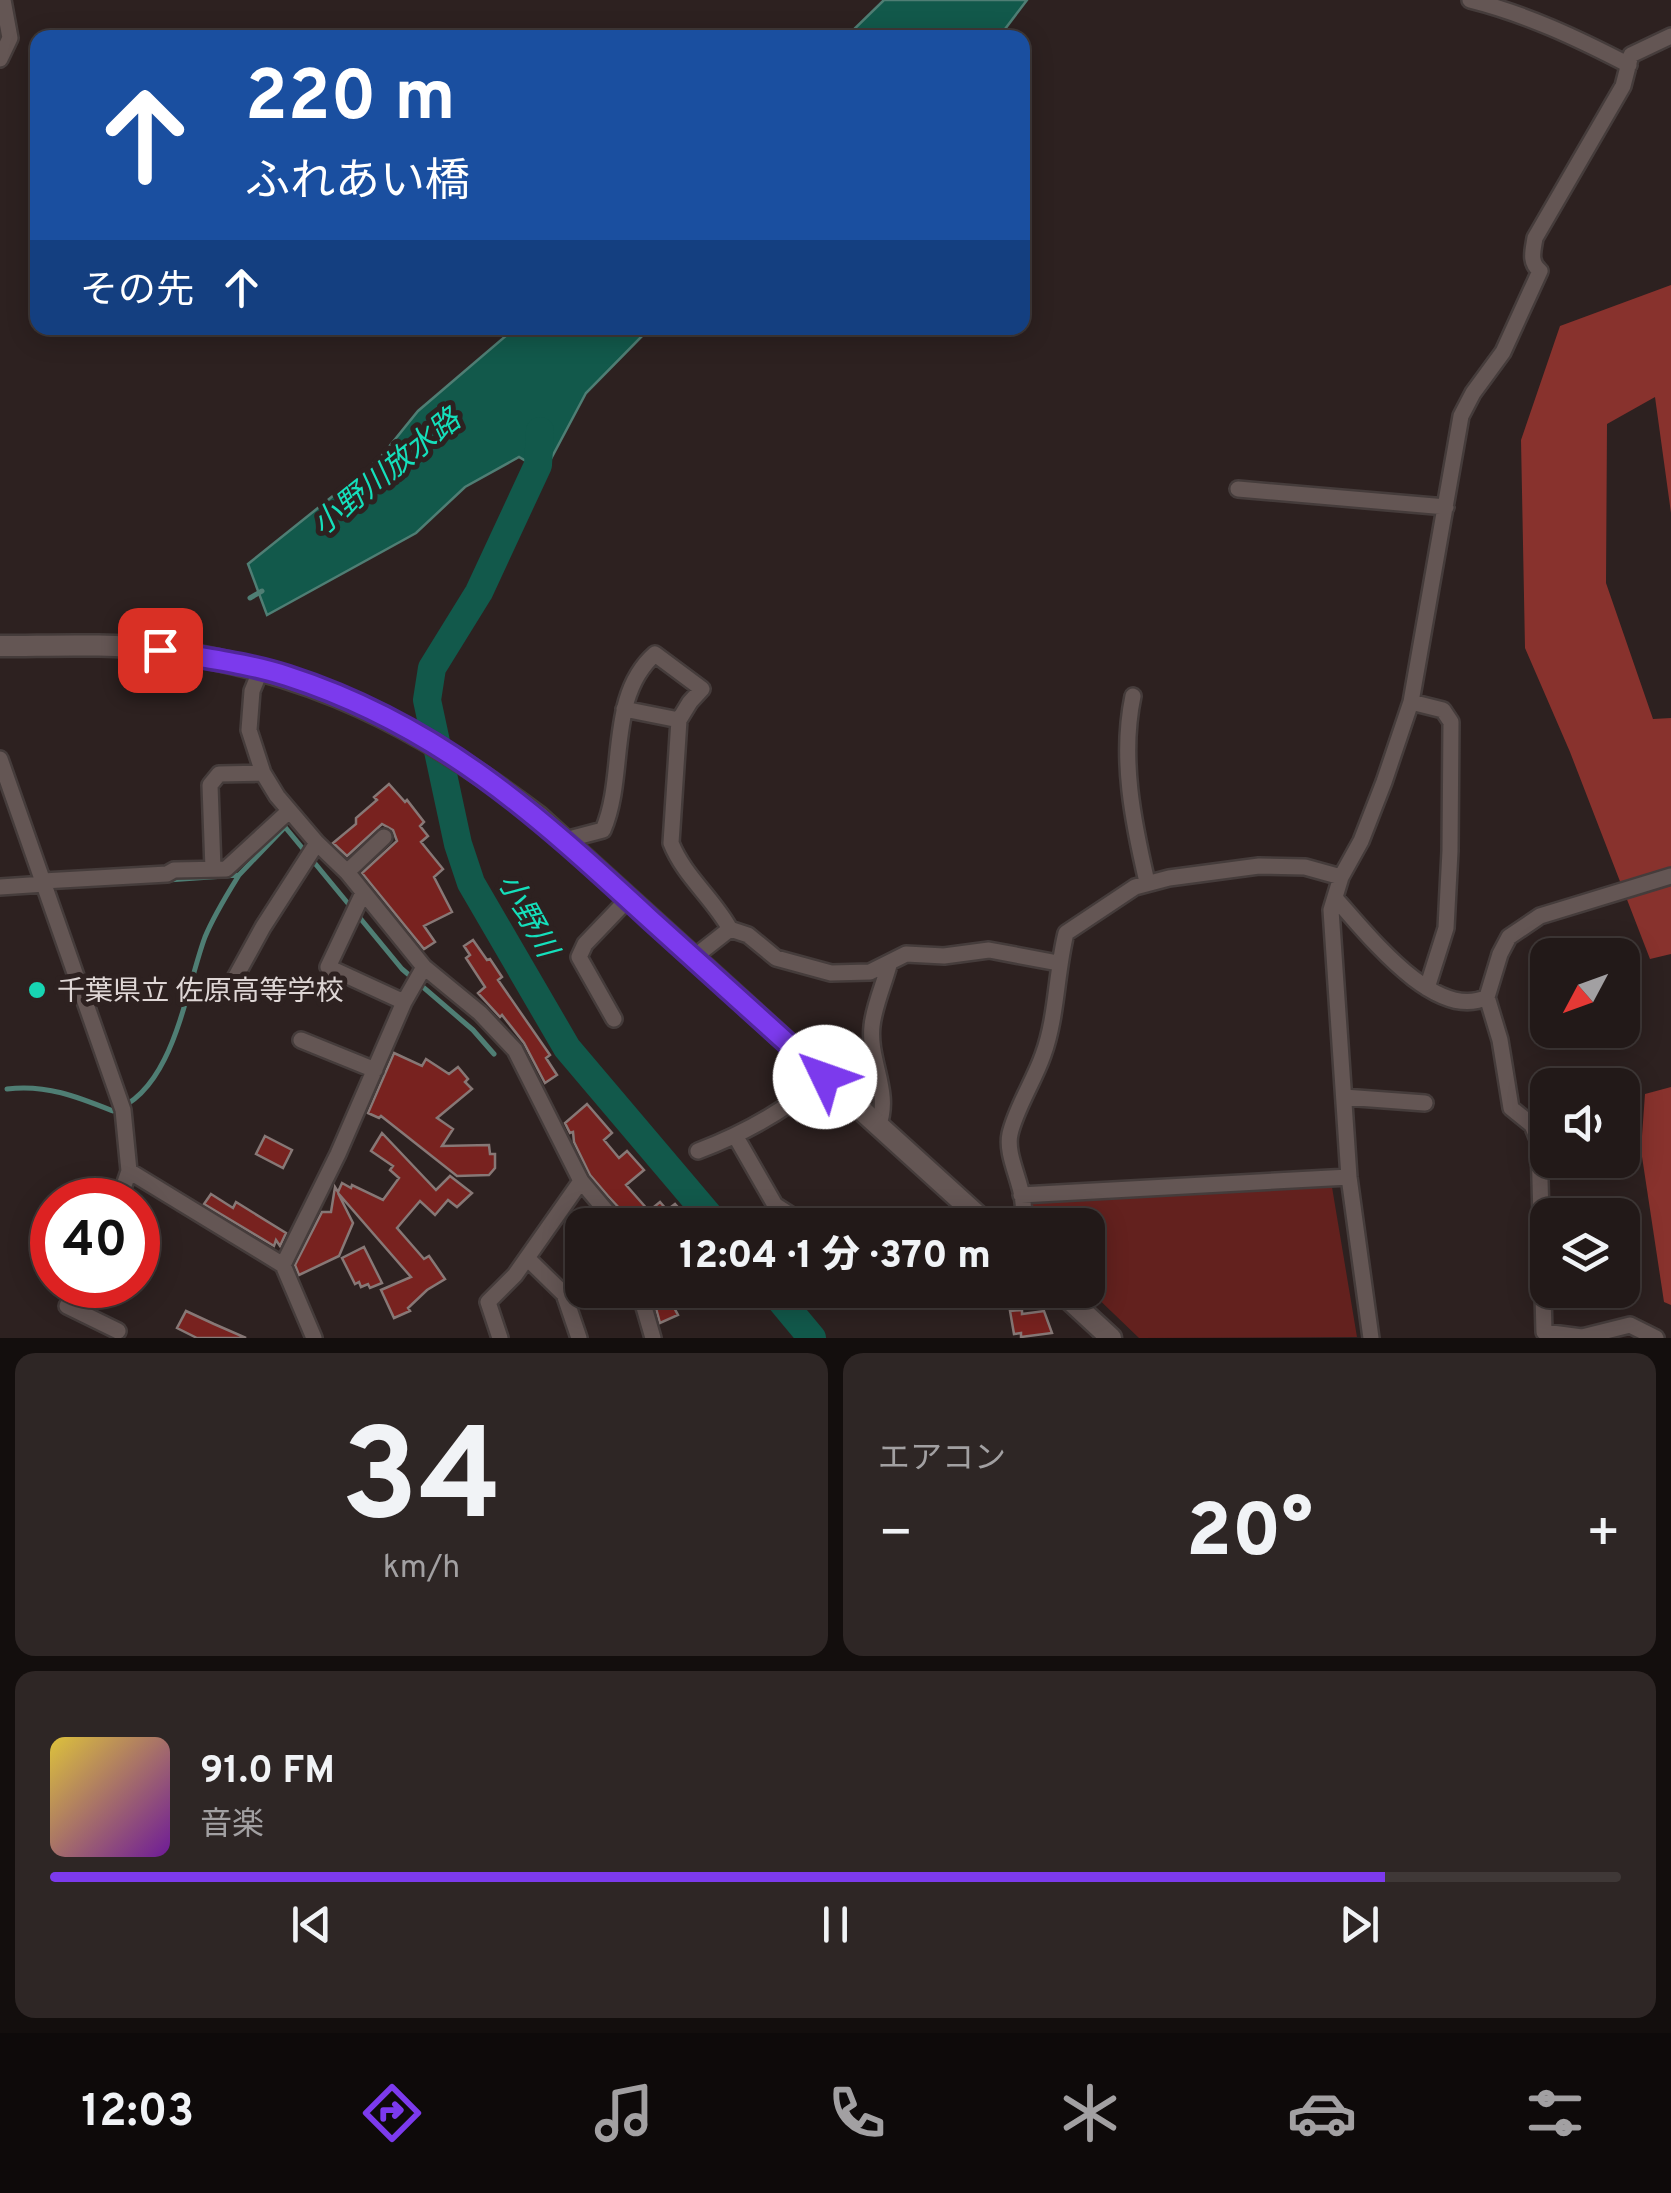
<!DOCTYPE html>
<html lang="ja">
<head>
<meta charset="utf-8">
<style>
  :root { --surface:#221918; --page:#2e2625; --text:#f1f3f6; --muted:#a2a0a2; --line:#3f3837; --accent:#7c3aed }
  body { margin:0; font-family:Overpass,"Noto Sans JP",sans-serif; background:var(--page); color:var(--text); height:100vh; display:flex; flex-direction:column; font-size:38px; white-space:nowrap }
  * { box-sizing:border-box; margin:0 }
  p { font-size:32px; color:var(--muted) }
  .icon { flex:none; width:55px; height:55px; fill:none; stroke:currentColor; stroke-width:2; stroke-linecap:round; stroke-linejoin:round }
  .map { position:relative; height:1338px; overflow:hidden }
  .sheet { display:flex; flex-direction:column; gap:15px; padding:15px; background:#130e0d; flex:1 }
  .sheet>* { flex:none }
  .hud { position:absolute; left:30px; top:30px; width:1000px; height:305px; border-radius:20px; box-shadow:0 5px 25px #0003,0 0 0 2px var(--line); background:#1a4fa0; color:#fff; overflow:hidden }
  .needle { width:65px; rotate:229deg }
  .fabs { position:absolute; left:1530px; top:938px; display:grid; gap:20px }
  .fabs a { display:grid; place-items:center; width:110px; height:110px; border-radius:20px; background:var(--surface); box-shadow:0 5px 25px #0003,0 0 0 2px var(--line); font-size:50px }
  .speed { position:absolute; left:30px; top:1178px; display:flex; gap:20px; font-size:50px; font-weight:700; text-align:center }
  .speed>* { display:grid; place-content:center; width:130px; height:130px; border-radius:50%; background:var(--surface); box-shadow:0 5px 25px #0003,0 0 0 2px var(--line); line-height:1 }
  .speed .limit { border:15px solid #d22; background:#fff; color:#111 }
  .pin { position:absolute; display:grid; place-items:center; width:85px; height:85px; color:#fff; margin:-42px; border-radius:20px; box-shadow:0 5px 15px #0006 }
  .me { position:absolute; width:110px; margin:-55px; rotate:312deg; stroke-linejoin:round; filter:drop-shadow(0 0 8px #0008) }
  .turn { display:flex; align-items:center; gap:35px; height:210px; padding:0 50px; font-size:45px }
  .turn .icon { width:130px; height:130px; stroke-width:2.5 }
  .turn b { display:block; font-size:70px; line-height:85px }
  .then { display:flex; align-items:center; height:95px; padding:0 50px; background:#0003; gap:20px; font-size:38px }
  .big { font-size:75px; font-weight:800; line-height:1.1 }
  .sheet .widget { flex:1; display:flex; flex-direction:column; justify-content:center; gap:15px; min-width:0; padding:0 35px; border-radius:20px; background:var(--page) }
  .sheet .dial { align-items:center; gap:0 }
  .dial b { font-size:130px; line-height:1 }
  .song { display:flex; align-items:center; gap:30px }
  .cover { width:120px; height:120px; border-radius:15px; background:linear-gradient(135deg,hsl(50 70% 55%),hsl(280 70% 35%)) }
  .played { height:10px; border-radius:5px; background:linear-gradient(90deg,var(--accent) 85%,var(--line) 85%) }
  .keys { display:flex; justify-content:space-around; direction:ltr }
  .heat { display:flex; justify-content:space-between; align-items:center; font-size:55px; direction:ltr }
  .sheet .tiles { flex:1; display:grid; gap:15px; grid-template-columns:1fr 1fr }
  .widget:last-child { grid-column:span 2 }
  .trip { position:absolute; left:565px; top:1208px; width:540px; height:100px; border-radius:20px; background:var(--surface); box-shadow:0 5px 25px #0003,0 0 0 2px var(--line); font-weight:800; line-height:100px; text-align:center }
  .dock { display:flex; height:160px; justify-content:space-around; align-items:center; background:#0e0a0a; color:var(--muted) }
  .dock .icon { width:70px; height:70px }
  .dock .active { color:var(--accent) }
  .dock b { font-size:45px; color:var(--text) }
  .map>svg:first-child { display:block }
  .green { fill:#63211e }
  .forest { fill:#88322d }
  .water { fill:#12594b; stroke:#4f7e74; stroke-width:2.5 }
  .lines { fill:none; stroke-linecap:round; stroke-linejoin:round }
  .stream { stroke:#4f7e74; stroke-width:5 }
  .river { stroke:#12594b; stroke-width:28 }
  .building { fill:#78221f; stroke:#877876; stroke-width:2.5 }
  .minor-casing { stroke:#453c3b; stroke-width:20 }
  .tertiary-casing { stroke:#453c3b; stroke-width:25 }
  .minor { stroke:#645654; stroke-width:15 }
  .tertiary { stroke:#645654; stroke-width:20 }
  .route-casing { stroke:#51269a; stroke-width:25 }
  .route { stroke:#7c3aed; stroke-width:18 }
  .poi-dot { fill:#17d5b3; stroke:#2d2120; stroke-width:4 }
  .labels { text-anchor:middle; stroke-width:10; stroke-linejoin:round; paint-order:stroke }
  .poi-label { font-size:28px; fill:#ded6d5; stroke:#2d2120; text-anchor:start }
  .water-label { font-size:30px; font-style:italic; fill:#15dfbb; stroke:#2d2120 }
</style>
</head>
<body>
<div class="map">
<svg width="1671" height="1338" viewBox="0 0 1671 1338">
  <rect width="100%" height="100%" fill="#2d2120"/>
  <path class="green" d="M1331,1181L1357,1337L1139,1338L1088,1289V1225H1030L1031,1198Z"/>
  <path class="forest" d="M1671,285V513L1655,397L1607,424L1606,583L1653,719L1671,718V954L1650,959L1570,752L1525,648L1521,440L1560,326Z
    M1671,1087V1305L1664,1302L1641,1150L1645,1094Z"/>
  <path class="water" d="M884,0H1027L999,37H846Z
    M515,328H650L586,393L544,472L519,457L465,487L416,533L267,615L248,564L379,459L418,411Z"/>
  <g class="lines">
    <path class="stream" d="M250,598L262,591
      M168,880L239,875L285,827L402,969L473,1030L494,1054
      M7,1089C46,1084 78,1097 113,1111C174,1090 185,991 205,937C214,915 226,896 239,875"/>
    <path class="river" d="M540,431L538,465L479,592L432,668L427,700L458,844L471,883L567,1048L717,1225
      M772,1290L812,1338"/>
  </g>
  <path class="building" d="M389,784L405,802L407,800L424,822L420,826L428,836L421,842L443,869L434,877L452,912L424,926L435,942L424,949L362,873L397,841L393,830L382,824L347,856L333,843L356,824V818L377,800L374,797Z
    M473,940L487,960L490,959L502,977L498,980L550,1055L546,1058L557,1075L545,1083L524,1043L502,1015L500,1017L478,993L485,987L466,958L470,955L464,946Z
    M394,1053L422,1066L426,1059L449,1074L458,1067L468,1079L465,1082L472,1089L437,1118L453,1129L442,1146L489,1145L490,1154H495V1168L489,1175L457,1176L381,1116L379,1118L368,1113Z
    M587,1104L612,1133L604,1140L619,1158L627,1151L644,1170L626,1185L649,1211L660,1202L667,1210L675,1204L689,1220L682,1225H635L608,1196L590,1175L574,1142L573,1132L570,1133L565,1123Z
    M382,1133L436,1190L450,1176L472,1193L457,1207L448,1200L435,1215L420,1201L397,1228L424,1259L429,1256L445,1279L427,1290L408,1308L410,1311L394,1318L381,1290L411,1277L338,1193L353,1223L339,1256L299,1275L295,1265L322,1212H331L335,1187L338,1192L342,1183L351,1188L352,1185L383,1200L399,1178L390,1170L393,1166L371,1151Z
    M265,1136L292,1150L283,1168L256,1154Z
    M211,1194L233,1208L236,1202L286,1233L280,1246L276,1240L274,1246L204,1204Z
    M364,1247L382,1283L370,1288L368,1284L361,1287L359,1282L355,1284L342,1258Z
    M651,1290H660L664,1308L672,1304L678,1315L660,1323Z
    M1022,1310V1314L1044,1311L1052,1333L1021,1337V1333L1014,1334L1010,1311Z
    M186,1311L214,1324L246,1338H197L177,1328Z"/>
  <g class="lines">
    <defs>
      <path id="minor" d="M1470,0C1526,14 1577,38 1629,65
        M0,59L10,38L3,0
        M1238,489L1446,507
        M261,669L252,691L249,730L263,773L277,796L317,843L347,872L424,967L480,1013L515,1050L581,1181L618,1225
        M1133,696C1120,758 1133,822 1147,882
        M1411,702L1443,710L1451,722L1450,851L1446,928L1427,988
        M624,709L679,720
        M0,759L123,1110L129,1171L283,1265L314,1338
        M565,840L603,830C627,775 606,697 655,654L702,689L690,702L679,720L671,843C684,876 713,898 730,929L693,958
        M213,869L210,785L219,774L263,773
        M347,872L384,837
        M43,881L167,874L174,870L226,869L289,811
        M0,887L45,884
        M363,893L328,967L404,1002
        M1335,898C1366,932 1435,1023 1487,997
        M730,929L748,935L776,958L831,973L870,972L906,954L944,956L989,950L1058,963
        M235,978L263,927L317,843
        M614,1019L579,957L585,944L629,898
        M301,1040L375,1070
        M1344,1097L1425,1103
        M878,1127C892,1092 868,1061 872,1026C874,1006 884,984 889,965
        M736,1137L775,1205L806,1225
        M698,1151C746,1133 786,1110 825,1077
        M1021,1195L1349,1177
        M119,1200L129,1171
        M1020,1225C1033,1197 1004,1161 1010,1134C1016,1108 1034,1081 1043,1055C1057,1017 1056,973 1066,933L1135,887L1169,878L1259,866L1305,867L1341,877
        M527,1258L564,1294L579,1338
        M283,1265L338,1154L404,1002L424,967
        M88,1285L67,1306L118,1331
        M639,1290L653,1338
        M500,1338L488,1302L515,1275L581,1181
        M1371,1338L1349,1177L1331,910L1341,877L1361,841L1384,782L1411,702L1461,416L1473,393L1503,352L1540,271C1529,262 1533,251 1535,238L1623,86L1631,55L1671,36
        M1656,1338L1630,1325L1582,1337L1544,1332L1539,1142L1532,1125L1511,1108L1500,1040L1487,997L1500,954L1509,937L1540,916L1671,876"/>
      <path id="tertiary" d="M0,646C53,646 107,643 160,650C310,670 420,726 539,817L988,1225
        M1059,1290L1111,1338"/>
    </defs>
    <use href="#minor" class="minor-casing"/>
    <use href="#tertiary" class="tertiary-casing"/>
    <use href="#minor" class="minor"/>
    <use href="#tertiary" class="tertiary"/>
  </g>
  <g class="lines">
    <defs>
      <path id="route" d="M160,650C202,658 247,663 287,676C439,725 536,814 650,919C708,972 767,1024 825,1077"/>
    </defs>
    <use href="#route" class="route-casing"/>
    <use href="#route" class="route"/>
  </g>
  <circle class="poi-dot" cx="37" cy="990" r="10"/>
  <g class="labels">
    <g class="poi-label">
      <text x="57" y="1000">千葉県立 佐原高等学校</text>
    </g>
    <g class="water-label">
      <text transform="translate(386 472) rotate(-39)" y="10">小野川放水路</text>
      <text transform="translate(528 915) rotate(61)" y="10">小野川</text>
    </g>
  </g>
</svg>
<div class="fabs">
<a><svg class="needle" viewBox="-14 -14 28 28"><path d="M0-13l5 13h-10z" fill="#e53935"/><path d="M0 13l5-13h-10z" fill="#a2a0a2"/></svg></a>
<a><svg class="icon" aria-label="sound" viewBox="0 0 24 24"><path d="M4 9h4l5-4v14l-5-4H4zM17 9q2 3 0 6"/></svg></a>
<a><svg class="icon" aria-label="layers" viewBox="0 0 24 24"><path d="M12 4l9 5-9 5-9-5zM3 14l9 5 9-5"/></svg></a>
</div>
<div class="speed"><div class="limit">40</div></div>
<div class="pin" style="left:160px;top:650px;background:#d93025"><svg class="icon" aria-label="arrive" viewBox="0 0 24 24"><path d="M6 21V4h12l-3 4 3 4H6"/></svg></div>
<svg class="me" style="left:825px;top:1077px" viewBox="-20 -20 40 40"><circle r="19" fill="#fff"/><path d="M0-13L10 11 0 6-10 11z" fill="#7c3aed"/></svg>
<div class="trip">12:04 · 1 分 · 370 m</div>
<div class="hud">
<div class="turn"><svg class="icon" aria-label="ahead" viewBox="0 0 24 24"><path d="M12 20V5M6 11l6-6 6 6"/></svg><div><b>220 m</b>ふれあい橋</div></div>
<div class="then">その先<svg class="icon" aria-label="ahead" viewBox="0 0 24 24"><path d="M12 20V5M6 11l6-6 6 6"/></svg></div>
</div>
</div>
<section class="sheet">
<div class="tiles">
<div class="widget dial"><b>34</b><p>km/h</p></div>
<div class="widget"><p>エアコン</p>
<div class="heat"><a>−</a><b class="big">20°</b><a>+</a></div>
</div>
<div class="widget">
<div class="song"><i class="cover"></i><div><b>91.0 FM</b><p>音楽</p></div></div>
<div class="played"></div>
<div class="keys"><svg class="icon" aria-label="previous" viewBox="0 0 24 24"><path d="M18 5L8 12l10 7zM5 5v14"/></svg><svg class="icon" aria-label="pause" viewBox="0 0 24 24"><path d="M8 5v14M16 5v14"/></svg><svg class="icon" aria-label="next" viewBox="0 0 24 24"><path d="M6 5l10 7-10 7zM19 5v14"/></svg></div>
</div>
</div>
</section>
<nav class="dock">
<b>12:03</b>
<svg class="icon active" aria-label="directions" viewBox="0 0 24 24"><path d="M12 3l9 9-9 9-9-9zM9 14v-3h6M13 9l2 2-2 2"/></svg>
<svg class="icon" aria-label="music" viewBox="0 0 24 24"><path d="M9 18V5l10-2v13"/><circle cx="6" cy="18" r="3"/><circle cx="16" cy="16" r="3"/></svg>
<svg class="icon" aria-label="phone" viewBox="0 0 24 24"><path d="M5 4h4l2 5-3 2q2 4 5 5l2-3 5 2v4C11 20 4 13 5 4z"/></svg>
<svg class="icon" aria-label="climate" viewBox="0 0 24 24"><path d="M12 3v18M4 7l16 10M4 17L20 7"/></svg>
<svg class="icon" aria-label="car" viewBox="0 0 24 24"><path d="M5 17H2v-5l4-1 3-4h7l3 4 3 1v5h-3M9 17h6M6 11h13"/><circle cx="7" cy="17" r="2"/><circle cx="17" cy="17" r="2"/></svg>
<svg class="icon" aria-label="filters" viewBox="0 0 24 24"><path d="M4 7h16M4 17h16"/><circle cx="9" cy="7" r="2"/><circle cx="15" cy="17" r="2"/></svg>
</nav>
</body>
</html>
